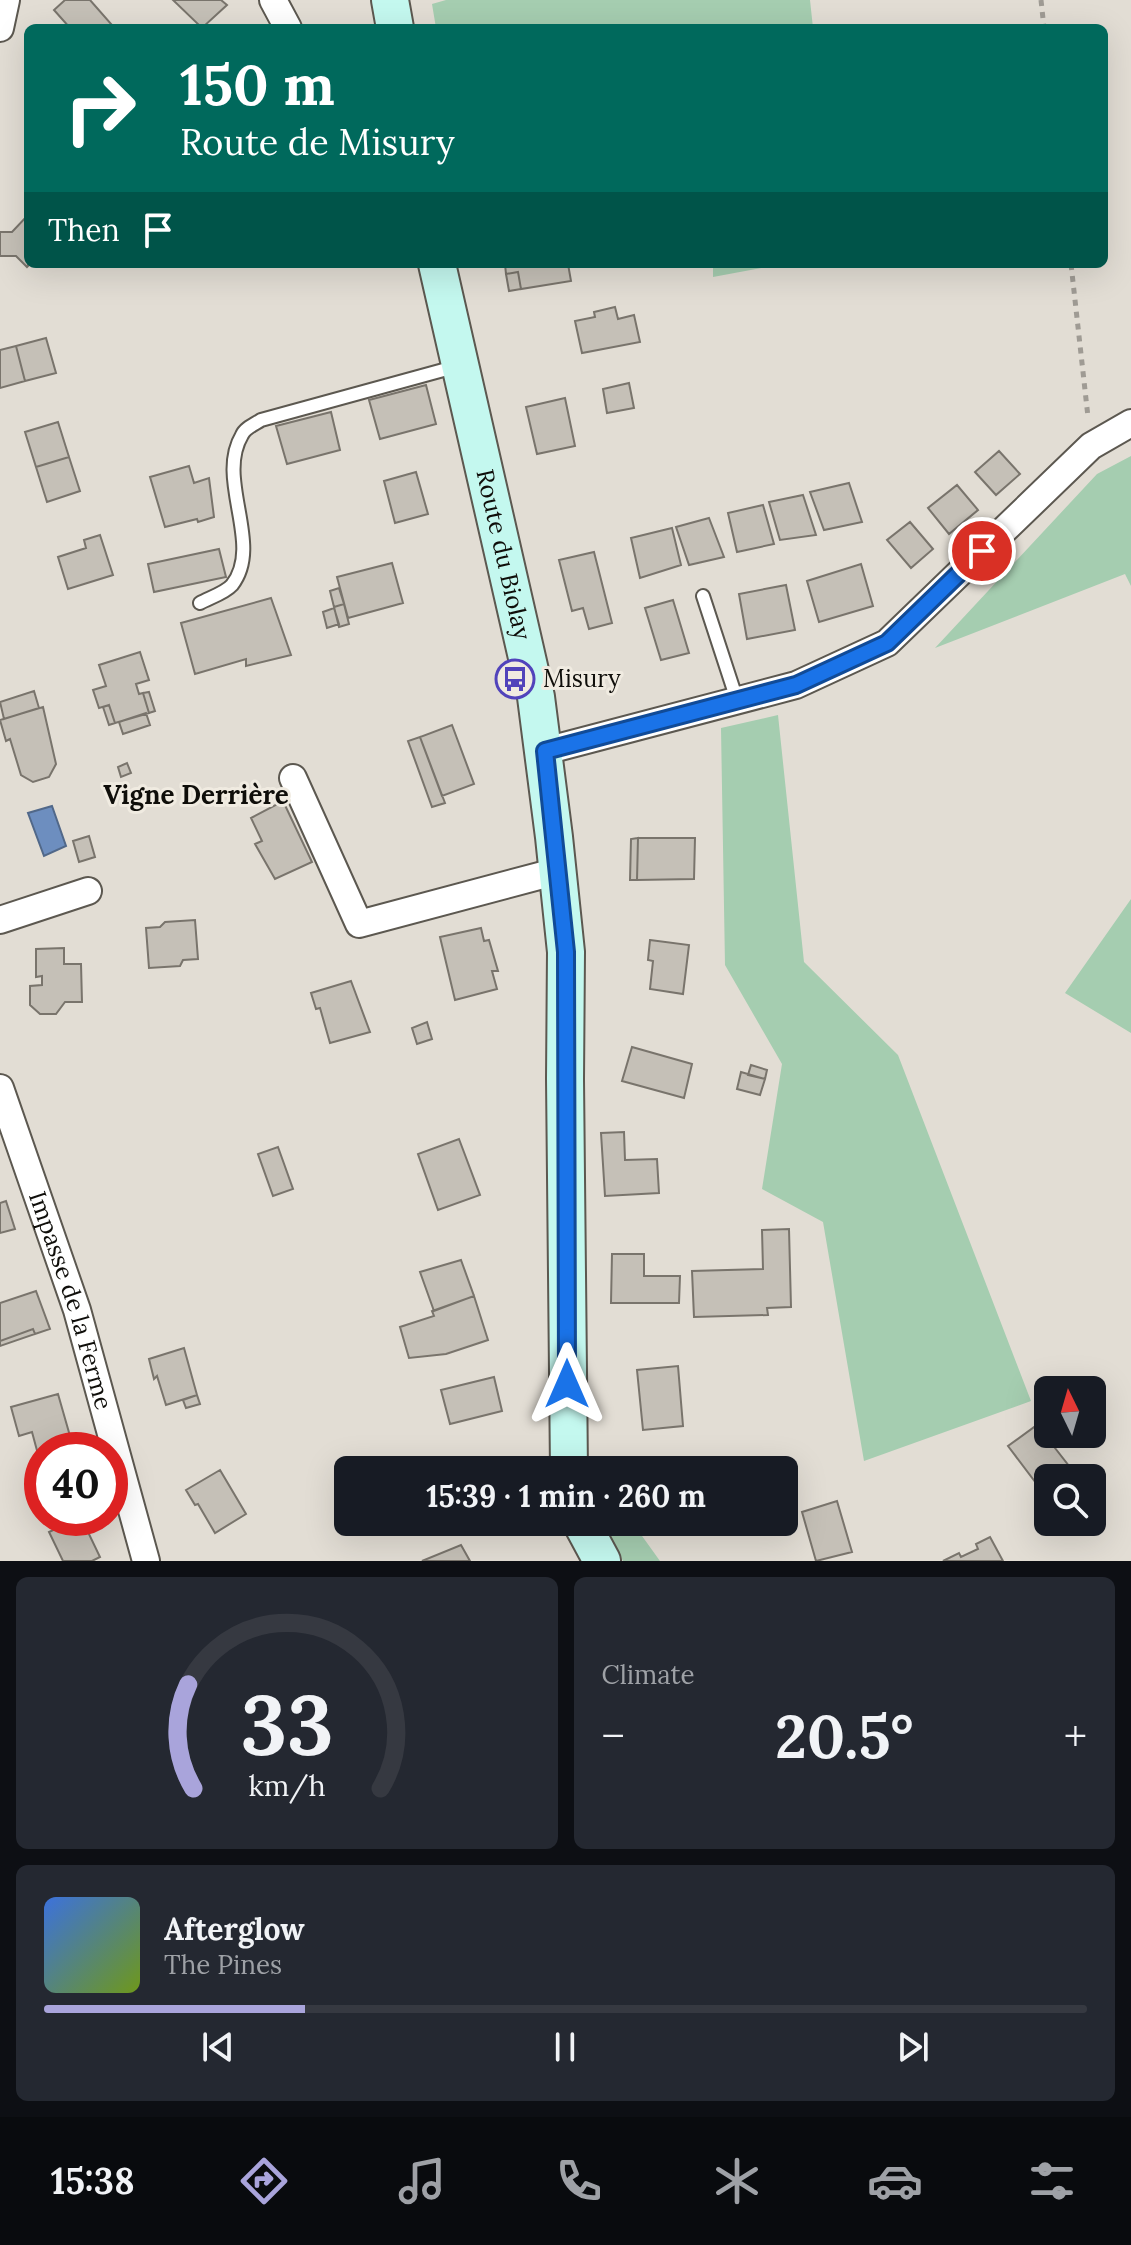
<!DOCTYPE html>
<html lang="en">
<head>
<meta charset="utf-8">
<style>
  :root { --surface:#171b24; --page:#242831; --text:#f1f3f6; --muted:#9ea1a6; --line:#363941; --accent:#a9a4db }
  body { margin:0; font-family:Lora,serif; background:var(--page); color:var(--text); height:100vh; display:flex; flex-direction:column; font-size:30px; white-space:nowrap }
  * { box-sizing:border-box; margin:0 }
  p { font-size:26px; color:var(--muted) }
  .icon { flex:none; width:44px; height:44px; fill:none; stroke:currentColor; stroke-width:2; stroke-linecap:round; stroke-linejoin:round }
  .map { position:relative; height:1561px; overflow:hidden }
  .drawer { display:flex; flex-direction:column; gap:16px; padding:16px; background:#0d0f14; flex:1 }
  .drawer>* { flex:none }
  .guide { position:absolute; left:24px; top:24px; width:1084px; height:244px; border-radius:12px; box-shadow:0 8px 32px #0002; background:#00695c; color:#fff; overflow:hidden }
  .needle { width:52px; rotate:355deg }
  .tools { position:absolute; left:1034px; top:1376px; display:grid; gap:16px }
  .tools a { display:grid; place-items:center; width:72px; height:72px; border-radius:12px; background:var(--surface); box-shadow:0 8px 32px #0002; font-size:40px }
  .speed { position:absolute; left:24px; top:1432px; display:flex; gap:16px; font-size:40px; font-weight:700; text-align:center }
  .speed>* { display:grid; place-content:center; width:104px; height:104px; border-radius:50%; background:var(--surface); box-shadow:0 8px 32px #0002; line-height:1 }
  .speed .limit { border:12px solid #d22; background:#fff; color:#111 }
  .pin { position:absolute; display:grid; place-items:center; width:68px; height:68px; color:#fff; margin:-34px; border:4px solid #fff; border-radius:50%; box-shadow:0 2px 8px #0007 }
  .me { position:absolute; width:88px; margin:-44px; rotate:0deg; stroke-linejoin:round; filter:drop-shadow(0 0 6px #0008) }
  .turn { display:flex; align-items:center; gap:28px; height:168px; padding:0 24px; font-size:36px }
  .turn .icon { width:104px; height:104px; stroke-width:2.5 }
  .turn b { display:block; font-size:56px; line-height:68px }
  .then { display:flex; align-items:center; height:76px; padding:0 24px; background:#0003; gap:16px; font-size:30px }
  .big { font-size:60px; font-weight:700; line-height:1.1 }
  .drawer .widget { flex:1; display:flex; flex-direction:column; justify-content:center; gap:12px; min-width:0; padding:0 28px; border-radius:12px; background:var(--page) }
  .drawer .dial { align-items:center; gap:0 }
  .dial svg { height:208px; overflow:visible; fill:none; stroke:var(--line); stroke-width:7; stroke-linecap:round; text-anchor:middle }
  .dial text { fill:var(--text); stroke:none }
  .song { display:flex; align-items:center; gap:24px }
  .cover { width:96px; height:96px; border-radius:12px; background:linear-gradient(135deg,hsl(220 70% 55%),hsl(80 70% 35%)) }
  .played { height:8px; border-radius:4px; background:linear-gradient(90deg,var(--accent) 25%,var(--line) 25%) }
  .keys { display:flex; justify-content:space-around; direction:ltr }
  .heat { display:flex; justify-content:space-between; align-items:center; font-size:44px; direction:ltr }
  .drawer .tiles { flex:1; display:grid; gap:16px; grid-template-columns:1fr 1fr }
  .widget:last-child { grid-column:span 2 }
  .trip { position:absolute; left:334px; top:1456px; width:464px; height:80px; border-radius:12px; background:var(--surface); box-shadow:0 8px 32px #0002; font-weight:700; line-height:80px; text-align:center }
  .dock { display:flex; height:128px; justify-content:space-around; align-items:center; background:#090b0e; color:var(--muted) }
  .dock .icon { width:56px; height:56px }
  .dock .selected { color:var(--accent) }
  .dock b { font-size:36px; color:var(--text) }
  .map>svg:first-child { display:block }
  .green { fill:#a5cdb0 }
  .water { fill:#6d8ebf; stroke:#516889; stroke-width:2 }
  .building { fill:#c5c0b7; stroke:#79746c; stroke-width:2 }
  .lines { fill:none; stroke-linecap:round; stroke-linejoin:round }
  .lane-casing { stroke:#5c5850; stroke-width:16 }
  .street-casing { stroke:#5c5850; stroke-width:30 }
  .secondary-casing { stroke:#5c5850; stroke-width:40 }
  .path { stroke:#9f9b94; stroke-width:5; stroke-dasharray:6 6; stroke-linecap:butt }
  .lane { stroke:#fff; stroke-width:12 }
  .street { stroke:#fff; stroke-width:26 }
  .secondary { stroke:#c4f8ef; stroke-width:36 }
  .route-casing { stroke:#114b97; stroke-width:20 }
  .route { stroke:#1a73e8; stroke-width:14 }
  .labels { text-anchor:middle; stroke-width:6; stroke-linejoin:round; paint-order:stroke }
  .street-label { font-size:24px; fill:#0f0e0a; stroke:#f0ebe1 }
  .poi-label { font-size:24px; fill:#0f0e0a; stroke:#f0ebe1; text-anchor:start }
  .neighbourhood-label { font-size:26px; font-weight:bold; fill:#0f0e0a; stroke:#f0ebe1 }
</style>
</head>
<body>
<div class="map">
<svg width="1131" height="1561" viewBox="0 0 1131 1561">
  <rect width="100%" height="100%" fill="#e2ddd4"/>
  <path class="green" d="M446,0H810L813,28H436L432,4Z
    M713,264H782L713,277Z
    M1131,456V586L1125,574L935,648L1097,474Z
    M778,715L804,962L898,1055L1031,1401L864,1461L823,1222L762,1189L782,1064L725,965L721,728Z
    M1131,899V1033L1065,993Z
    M602,1522H632L660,1561H623Z"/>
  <path class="water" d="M52,806L66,846L44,856L28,813Z"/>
  <path class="building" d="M65,0H90L112,25L110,28H70L54,10Z
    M173,0H221L227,5L202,28Z
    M28,215V264H30L27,267L16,256H0V232H12Z
    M505,264H568L571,281L521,289L518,272L506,274Z
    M518,272L521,289L509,291L506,274Z
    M615,307L618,319L634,315L640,342L582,353L575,321L595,317L594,312Z
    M46,338L56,373L25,381L16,346Z
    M16,346L25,381L0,388V350Z
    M629,383L634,408L607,413L603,389Z
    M426,385L436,424L380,439L369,400Z
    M565,398L575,446L537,454L526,407Z
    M331,412L340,450L287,464L276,426Z
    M58,422L69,457L36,467L25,432Z
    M999,451L1020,474L996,495L975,472Z
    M69,457L80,491L47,502L36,467Z
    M189,466L194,483L209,478L214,517L198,522L197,519L165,527L150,477Z
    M416,472L428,514L395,523L384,481Z
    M849,483L862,522L824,530L810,492Z
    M957,485L978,510L949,534L928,508Z
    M803,495L816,535L780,540L769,502Z
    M763,505L774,544L737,552L728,513Z
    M709,518L724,557L689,565L676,527Z
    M910,522L933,549L911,568L887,540Z
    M672,528L681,565L640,578L631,538Z
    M100,535L113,575L68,589L58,557L86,548L84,540Z
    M219,549L226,577L154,592L148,564Z
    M594,552L612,623L589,629L583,608L572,611L559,560Z
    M392,563L403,603L348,618L337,577Z
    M861,564L873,606L819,622L807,581Z
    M786,585L795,630L747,639L739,594Z
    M339,588L344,604L334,607L330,591Z
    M271,598L291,655L246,666V659L195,674L181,623Z
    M673,600L689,653L661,660L645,608Z
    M344,604L349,624L339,627L334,607Z
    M334,608L339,624L327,628L323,612Z
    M140,652L149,680L136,684L139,694L143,693L149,713L115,723L109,705L99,708L93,690L106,686L99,665Z
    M34,691L39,708L4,719L0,702Z
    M149,692L155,711L149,713L143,693Z
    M109,705L115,723L109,725L103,707Z
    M43,707L56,764L49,777L33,782L21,775L10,739L6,741L0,720Z
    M146,713L150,725L123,734L119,722Z
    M452,725L474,784L442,796L420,737Z
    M420,737L445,803L432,807L408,741Z
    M127,763L131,773L121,777L118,767Z
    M283,801L312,862L275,879L255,844L262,841L251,818Z
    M89,836L95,857L79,862L73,841Z
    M638,838H695L694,879L637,880Z
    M638,838L637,880H630L631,839Z
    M195,920L198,959L183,960L180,966L149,968L146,928L160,927L165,922Z
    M481,928L484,941L489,940L498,971H492L497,989L455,1000L440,937Z
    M650,940L689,945L683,994L650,989L653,961L648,960Z
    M64,948V964H81L82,1002H65L56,1014H40L30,1005V986L42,985V976L36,977V949Z
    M351,981L370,1032L330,1043L320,1008L316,1009L311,993Z
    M427,1022L432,1039L417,1044L412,1028Z
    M632,1047L692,1064L684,1098L622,1081Z
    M751,1065L767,1070L765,1079L748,1075Z
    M741,1072L765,1079L760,1095L737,1089Z
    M624,1132L625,1160L657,1159L659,1193L605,1196L601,1133Z
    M459,1139L480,1195L438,1210L418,1154Z
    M278,1147L293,1189L273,1196L258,1154Z
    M6,1201L15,1229L0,1233V1203Z
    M789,1229L791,1307L767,1308L768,1315L694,1317L692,1271L763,1269L762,1230Z
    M612,1254H644V1276H680L679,1303H611Z
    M461,1260L474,1296L434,1311L420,1272Z
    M36,1291L50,1329L35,1334L33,1329L0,1341V1303Z
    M474,1296L488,1340L446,1354L409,1358L400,1327L434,1316L432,1311Z
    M33,1329L35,1334L0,1346V1341Z
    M184,1348L197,1395L166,1405L157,1376L154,1379L149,1359Z
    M678,1366L683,1426L643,1430L637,1370Z
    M494,1377L502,1411L450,1424L441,1390Z
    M58,1394L74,1450H42V1469L32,1432L19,1436L11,1407Z
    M197,1395L200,1404L186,1408L183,1400Z
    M1037,1425L1069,1466L1048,1478L1039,1487L1008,1446Z
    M404,1461L452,1470H402Z
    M220,1470L246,1514L215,1533L198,1504L195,1505L186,1490Z
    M837,1501L852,1552L816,1561L802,1512Z
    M79,1518H86L91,1528L87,1530L100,1557L92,1561H63L49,1532Z
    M660,1522H703V1529L660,1528Z
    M990,1537L1003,1561H943L959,1553L961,1557L978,1549L976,1544Z
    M461,1545L470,1561H422Z"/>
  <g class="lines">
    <defs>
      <path id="lane" d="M703,596L737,700
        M200,603C209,598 225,593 232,585C264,544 215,480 242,435C245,428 255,424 261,420L458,366"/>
      <g id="street">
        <path d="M273,0L288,28"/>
        <path d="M0,28L6,0"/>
        <path d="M545,751L796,685L887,643L1091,446L1131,423"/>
        <path d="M293,778L359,924L558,871"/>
        <path d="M0,920L88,891"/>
        <path id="s1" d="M0,1088L77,1310L146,1561"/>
      </g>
      <g id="secondary">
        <path d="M390,0L395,28"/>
        <path id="s2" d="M437,264L536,697L554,837L566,952L565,1079L569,1470"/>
        <path d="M581,1522L602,1561"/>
      </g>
    </defs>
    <use href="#lane" class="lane-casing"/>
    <use href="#street" class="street-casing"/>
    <use href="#secondary" class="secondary-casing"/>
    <path class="path" d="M1041,0L1044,28
      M1071,264L1088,417"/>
    <use href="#lane" class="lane"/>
    <use href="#street" class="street"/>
    <use href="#secondary" class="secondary"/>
  </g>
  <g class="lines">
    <defs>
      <path id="route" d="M567,1384L566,952L545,751L796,685L887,643L982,551"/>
    </defs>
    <use href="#route" class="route-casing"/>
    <use href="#route" class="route"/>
  </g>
  <defs>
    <symbol id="bus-ring" viewBox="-11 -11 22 22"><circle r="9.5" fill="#f0ebe1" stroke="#5143bb" stroke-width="1.5"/><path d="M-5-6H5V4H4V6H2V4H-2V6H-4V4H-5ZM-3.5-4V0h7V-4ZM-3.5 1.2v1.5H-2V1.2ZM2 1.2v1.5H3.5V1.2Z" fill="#5143bb"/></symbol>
  </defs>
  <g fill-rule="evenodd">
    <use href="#bus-ring" x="493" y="657" width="44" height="44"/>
  </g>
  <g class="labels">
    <g class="street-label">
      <text dy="8" stroke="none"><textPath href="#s2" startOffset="298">Route du Biolay</textPath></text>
      <text dy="8" stroke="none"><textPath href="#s1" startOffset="224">Impasse de la Ferme</textPath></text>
    </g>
    <g class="poi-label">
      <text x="543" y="687">Misury</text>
    </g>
    <g class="neighbourhood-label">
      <text x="196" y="804">Vigne Derrière</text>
    </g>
  </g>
</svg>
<div class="tools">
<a><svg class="needle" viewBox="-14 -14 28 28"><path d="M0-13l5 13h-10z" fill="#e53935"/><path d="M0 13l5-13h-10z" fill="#9ea1a6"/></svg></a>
<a><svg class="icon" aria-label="search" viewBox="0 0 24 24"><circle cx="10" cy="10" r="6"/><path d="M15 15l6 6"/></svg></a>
</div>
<div class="speed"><div class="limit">40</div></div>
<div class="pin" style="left:982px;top:551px;background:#d93025"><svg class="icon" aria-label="arrive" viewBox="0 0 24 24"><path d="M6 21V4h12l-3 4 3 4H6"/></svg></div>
<svg class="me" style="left:567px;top:1384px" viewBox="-20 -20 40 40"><path d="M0-17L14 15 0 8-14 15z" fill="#1a73e8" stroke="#fff" stroke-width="4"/></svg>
<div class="trip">15:39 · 1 min · 260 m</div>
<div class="guide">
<div class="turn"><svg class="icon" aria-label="right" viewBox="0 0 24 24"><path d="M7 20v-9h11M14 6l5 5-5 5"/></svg><div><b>150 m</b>Route de Misury</div></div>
<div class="then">Then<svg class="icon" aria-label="arrive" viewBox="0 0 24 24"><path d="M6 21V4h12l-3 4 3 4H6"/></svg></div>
</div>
</div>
<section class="drawer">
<div class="tiles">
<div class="widget dial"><svg viewBox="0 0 100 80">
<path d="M14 69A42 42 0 1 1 86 69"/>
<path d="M14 69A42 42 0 0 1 12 29" stroke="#a9a4db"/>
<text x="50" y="56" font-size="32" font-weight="700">33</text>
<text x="50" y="72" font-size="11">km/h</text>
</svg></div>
<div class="widget"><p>Climate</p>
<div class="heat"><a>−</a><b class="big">20.5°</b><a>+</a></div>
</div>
<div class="widget">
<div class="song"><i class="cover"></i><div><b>Afterglow</b><p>The Pines</p></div></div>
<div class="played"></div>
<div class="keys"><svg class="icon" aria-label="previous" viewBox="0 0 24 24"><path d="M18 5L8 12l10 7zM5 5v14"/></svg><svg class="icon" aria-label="pause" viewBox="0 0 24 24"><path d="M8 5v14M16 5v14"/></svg><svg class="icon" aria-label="next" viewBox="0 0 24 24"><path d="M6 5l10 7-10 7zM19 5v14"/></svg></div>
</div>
</div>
</section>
<nav class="dock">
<b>15:38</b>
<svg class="icon selected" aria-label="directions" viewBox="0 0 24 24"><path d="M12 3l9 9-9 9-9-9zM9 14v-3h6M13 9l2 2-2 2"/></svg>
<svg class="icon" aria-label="music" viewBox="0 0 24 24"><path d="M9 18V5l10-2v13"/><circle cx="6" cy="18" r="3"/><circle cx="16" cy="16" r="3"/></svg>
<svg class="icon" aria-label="phone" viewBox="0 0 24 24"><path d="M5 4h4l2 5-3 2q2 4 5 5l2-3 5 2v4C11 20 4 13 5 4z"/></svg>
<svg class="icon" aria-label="climate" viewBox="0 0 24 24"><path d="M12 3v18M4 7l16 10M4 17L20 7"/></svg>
<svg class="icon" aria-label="car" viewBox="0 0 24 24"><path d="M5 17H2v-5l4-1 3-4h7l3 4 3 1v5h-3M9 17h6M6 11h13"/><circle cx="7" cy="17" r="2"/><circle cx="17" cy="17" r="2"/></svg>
<svg class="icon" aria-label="filters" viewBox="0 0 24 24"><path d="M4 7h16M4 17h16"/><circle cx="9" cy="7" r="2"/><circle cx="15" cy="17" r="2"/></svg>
</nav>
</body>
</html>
